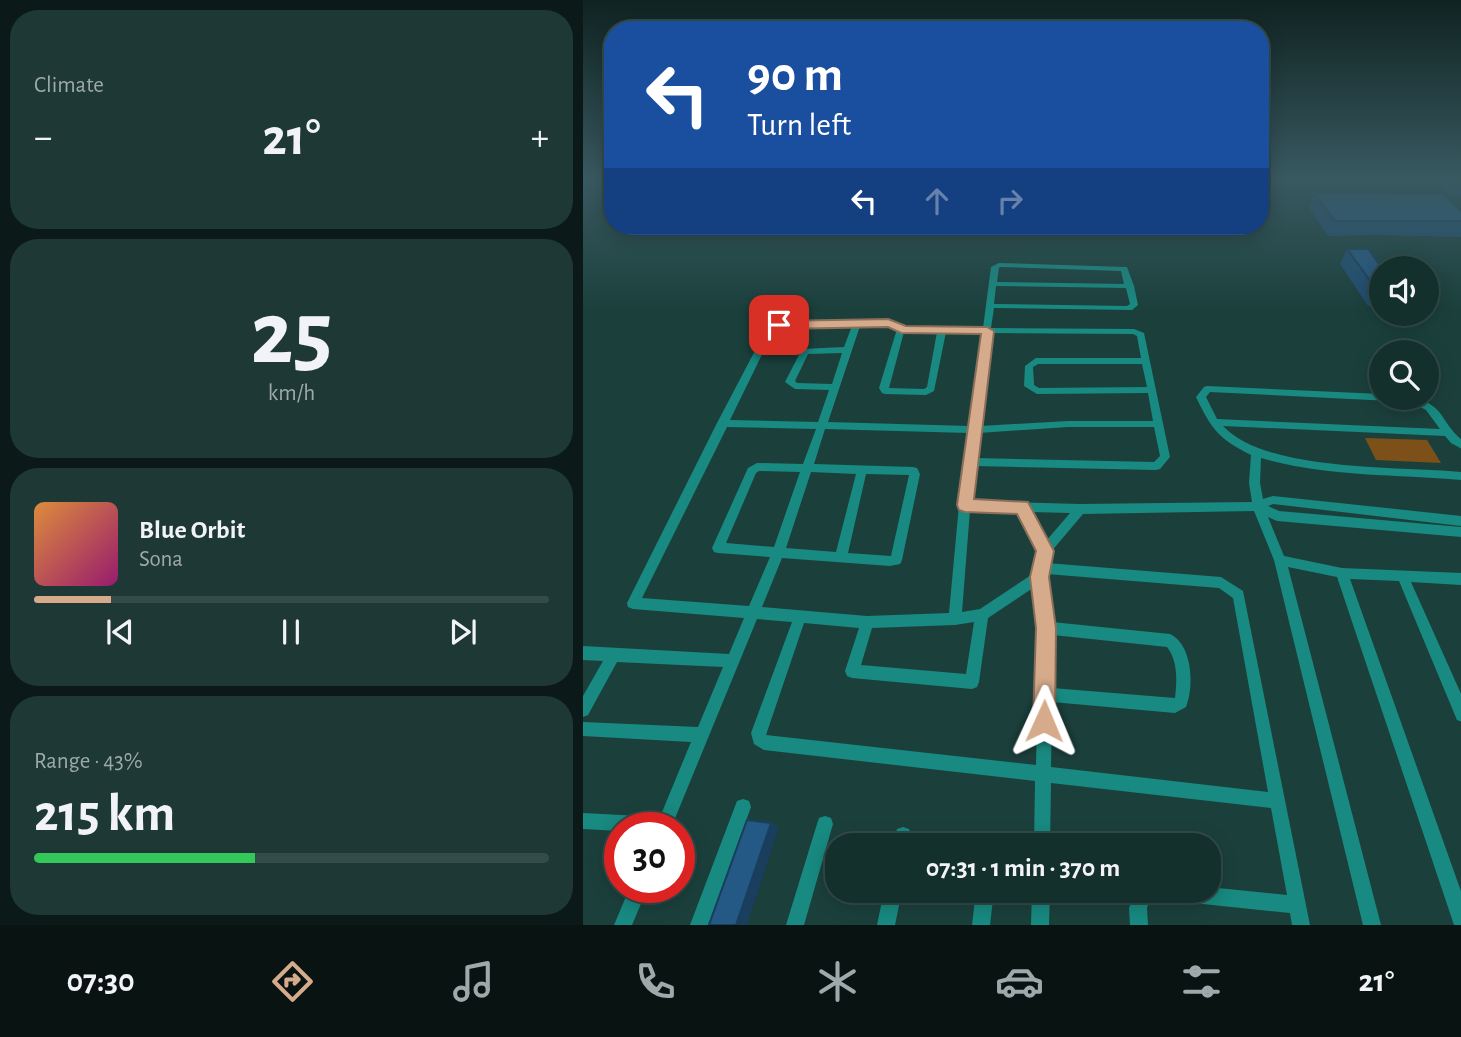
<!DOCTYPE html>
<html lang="en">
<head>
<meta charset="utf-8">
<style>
  :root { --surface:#14302d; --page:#1d3835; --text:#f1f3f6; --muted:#9da9aa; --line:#334b49; --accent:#d6ab8b }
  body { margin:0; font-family:"Alegreya Sans",sans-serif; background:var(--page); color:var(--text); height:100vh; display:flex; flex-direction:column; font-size:26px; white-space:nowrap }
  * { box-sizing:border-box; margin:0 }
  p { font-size:23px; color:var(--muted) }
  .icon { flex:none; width:38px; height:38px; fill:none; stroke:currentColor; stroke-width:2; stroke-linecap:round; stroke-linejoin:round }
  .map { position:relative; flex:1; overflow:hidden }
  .sheet { display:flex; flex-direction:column; gap:10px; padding:10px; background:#0b1a19; width:583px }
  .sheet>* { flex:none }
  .top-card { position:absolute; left:21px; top:21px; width:665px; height:214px; border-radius:28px; box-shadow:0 4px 18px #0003,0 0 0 2px var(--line); background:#1a4fa0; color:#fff; overflow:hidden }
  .buttons { position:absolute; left:786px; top:256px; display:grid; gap:14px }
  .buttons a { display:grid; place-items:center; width:70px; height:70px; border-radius:50%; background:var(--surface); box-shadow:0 4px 18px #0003,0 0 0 2px var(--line); font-size:35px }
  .speed { position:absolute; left:21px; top:812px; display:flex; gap:14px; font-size:35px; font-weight:700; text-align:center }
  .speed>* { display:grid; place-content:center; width:91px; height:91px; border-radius:50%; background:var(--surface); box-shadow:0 4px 18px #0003,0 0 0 2px var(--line); line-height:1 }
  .speed .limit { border:10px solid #d22; background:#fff; color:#111 }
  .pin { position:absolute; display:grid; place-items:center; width:60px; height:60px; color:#fff; margin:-30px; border-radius:14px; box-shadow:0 4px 10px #0006 }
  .me { position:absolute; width:77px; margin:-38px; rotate:1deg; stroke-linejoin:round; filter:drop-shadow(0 0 5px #0008) }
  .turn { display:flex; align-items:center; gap:24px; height:147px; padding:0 28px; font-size:32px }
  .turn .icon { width:91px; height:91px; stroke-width:2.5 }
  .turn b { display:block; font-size:49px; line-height:60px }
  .lanes { display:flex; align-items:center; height:66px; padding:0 28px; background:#0003; justify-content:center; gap:35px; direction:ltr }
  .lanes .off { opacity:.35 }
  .big { font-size:52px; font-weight:700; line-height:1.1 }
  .sheet .card { flex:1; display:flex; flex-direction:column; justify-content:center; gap:10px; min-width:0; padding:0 24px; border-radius:28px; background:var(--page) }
  .sheet .dial { align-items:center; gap:0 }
  .dial b { font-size:91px; line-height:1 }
  .song { display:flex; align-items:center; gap:21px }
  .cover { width:84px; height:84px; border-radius:10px; background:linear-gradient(135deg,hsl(30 70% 55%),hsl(320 70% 35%)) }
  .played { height:7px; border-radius:4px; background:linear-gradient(90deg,var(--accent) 15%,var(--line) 15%) }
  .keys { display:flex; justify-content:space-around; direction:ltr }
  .heat { display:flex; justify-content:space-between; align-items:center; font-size:38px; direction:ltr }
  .charge { height:10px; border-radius:5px; background:linear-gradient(90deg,#34c759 43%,var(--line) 0) }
  .trip { position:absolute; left:242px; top:833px; width:396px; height:70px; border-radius:28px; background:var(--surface); box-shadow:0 4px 18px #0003,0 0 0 2px var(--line); font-weight:700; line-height:70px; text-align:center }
  .menu { display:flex; height:112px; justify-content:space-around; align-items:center; background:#081312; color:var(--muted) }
  .menu .icon { width:49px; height:49px }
  .menu .on { color:var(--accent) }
  .menu b { font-size:32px; color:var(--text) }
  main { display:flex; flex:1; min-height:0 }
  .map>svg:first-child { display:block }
  .green { fill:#7d5019 }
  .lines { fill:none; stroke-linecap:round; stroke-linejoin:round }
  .minor { fill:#188a81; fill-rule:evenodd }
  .wall { fill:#204d72 }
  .shaded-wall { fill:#1a3e5d }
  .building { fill:#255985; stroke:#1a3e5d; stroke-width:2 }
  .route { fill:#d6ab8b; stroke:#8b6f5a; stroke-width:2 }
</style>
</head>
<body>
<main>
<section class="sheet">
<div class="card"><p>Climate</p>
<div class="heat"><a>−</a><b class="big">21°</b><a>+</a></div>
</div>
<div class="card dial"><b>25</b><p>km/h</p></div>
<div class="card">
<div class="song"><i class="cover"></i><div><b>Blue Orbit</b><p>Sona</p></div></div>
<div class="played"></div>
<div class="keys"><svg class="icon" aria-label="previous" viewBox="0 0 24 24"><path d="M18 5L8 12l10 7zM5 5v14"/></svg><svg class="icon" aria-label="pause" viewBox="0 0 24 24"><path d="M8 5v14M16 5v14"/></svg><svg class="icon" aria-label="next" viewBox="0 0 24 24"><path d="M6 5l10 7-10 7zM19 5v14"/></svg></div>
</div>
<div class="card"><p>Range · 43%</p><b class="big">215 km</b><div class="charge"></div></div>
</section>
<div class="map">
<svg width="879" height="925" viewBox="0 0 879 925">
  <rect width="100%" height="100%" fill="#1b403c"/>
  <path class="green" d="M782,438L844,440L858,463L793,460Z"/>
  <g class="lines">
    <path class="minor" d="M416,263L544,267L551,286L555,305L549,310L411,308L408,328L551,329L561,333L587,457L577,469L573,470L392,466L388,501L497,504L669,502L666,483L668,455C635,438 629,430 613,397L621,387L624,386L798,394V397C820,397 841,394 857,413C864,423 869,432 879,440V449L868,443L862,436L640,426C682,472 817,466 879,472V480C811,474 743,477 678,458L677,483L680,499L690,496L879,516V526L690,504L685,506L696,511L879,527V537L694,521L685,517L701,556L759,568L879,573V585L828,582L879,696V722L874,720L816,581L767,579L879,894V925H871L870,922L754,577L705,567L798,925H780L691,560L671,511L500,514L467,553L464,563L638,577L660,591L727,925H709L707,913L572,899L566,902L564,908L565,925H547L546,908L553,891H625V887L704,895L688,808L468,783L467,845H451L452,781L181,750L171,744L168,733L209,622L174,619L88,828H37V831L0,829V813L77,817L108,742L0,736V722L115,727L140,667L34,662L5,715L0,717V696L20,661L0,660V646L146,654L161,618L50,609L45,607L44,603L134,423L185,326L196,323L305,321L320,324L321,327L400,328L408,267ZM417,267L538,271L541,284L414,282L416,268ZM413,286L543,288L547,304L544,306L411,304ZM305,325L314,329L296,388L299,393L302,394L343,395L351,391L363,332L400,333L387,426L245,422L277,326ZM269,326L261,347L219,349L202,382L212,389L246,390L235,422L147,420L191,330L197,327ZM321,332H354L344,387L341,389L306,388ZM408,333L550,334L554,336L558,358H453L442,366L441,386L454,394L565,393L570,421H485L397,426ZM259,353L249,384L214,383L212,381L225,354ZM455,364H559L564,387L456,388L451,385L450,367ZM627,392L828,402L843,410L857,429L634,419L623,397ZM144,427L233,429L220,464L174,463L165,468L129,548L131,552L135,553L187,557L166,606L59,598ZM485,427H571L577,456L571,462L393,458L396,433ZM242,429L386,433L376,505L366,613L284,616L179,607L199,558L307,566L317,564L319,560L337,474L334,468L330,467L231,464ZM176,471L217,472L191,547L143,543L173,473ZM228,472L273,474L253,552L203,548ZM283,474L326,475L308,556L265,553ZM387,510L436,511L456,551L451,568V573L397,609L379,612ZM447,512L487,513L463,541ZM464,574L636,588L650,598L685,792L468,767L469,702L592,713L603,707C611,687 610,645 587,634L469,622ZM453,586L456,628L453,765L183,735L221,623L276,628L262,671L264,676L269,678L389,689L394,687L396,682L405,618ZM391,622L383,674L278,665L289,628L372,625ZM470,635L584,647C595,661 594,681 592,698L469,688Z
      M160,799L166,801L168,807L125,925H107L154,801Z
      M242,816L248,818L250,824L221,925H203L234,824L236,818Z
      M320,827L326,829L328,835L326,845H310L314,829Z
      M407,831L413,833L415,839L414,845H398L401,833Z
      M47,887H65L49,925H31Z
      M301,891H319L312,925H294Z
      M393,891H411L407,925H389Z
      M449,891H467L466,925H448Z"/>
  </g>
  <path class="wall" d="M829,179H879V196L868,195L853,181Z
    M731,193L879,211V237L795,235L745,236L726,208Z
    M764,249L798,268V307L785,306L757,264Z"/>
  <path class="shaded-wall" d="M188,823L196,827L164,925H153Z"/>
  <path class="building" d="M731,193L860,194L879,211V221H752Z
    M764,249H785L799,268H798V290H794Z
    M164,820L188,823L153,925H126Z"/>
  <linearGradient id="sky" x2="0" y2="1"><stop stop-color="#0f2321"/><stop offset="0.58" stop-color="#395961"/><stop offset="1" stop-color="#395961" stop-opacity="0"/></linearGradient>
  <rect width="879" height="309" fill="url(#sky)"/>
  <path class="route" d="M305,319L323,326L404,327L411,331L391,499L445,502L471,551L466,577L473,628L472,721L469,729L461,733L453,729L450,721L453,628L447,577L453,551L434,514L382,512L376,510L374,505L398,334L318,333L305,327L196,329L190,325L196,321Z"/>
</svg>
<div class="buttons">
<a><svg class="icon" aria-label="sound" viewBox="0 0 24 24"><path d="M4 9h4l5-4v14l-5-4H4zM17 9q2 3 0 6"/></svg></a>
<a><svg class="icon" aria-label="search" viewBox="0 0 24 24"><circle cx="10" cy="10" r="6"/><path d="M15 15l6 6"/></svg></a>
</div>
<div class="speed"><div class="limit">30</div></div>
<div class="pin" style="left:196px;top:325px;background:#d93025"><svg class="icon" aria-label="arrive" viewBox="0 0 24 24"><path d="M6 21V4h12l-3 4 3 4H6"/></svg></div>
<svg class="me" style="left:461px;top:721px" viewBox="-20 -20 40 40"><path d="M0-17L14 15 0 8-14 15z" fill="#d6ab8b" stroke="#fff" stroke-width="4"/></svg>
<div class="trip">07:31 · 1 min · 370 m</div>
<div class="top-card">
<div class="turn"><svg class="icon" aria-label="left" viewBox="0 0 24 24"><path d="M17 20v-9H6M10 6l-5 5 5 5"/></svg><div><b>90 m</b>Turn left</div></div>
<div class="lanes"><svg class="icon" aria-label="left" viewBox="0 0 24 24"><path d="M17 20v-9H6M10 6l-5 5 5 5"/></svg><svg class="icon off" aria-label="ahead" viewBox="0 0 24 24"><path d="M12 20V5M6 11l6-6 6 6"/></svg><svg class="icon off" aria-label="right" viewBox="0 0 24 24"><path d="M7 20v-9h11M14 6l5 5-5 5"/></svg></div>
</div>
</div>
</main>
<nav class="menu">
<b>07:30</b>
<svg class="icon on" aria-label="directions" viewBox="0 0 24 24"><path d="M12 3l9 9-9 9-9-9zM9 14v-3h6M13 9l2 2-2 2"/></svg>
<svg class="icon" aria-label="music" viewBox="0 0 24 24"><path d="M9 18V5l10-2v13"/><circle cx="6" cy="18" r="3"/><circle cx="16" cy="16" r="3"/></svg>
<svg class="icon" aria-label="phone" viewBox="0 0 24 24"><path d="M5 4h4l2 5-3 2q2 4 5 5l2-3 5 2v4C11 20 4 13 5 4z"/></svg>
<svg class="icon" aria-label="climate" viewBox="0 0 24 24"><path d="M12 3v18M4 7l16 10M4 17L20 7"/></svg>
<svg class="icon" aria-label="car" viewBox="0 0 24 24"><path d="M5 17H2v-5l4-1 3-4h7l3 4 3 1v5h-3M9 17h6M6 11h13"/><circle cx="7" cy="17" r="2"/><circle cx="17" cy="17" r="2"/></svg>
<svg class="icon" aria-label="filters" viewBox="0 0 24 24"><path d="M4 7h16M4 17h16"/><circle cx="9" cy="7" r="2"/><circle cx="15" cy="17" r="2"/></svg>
<b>21°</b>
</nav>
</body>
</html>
